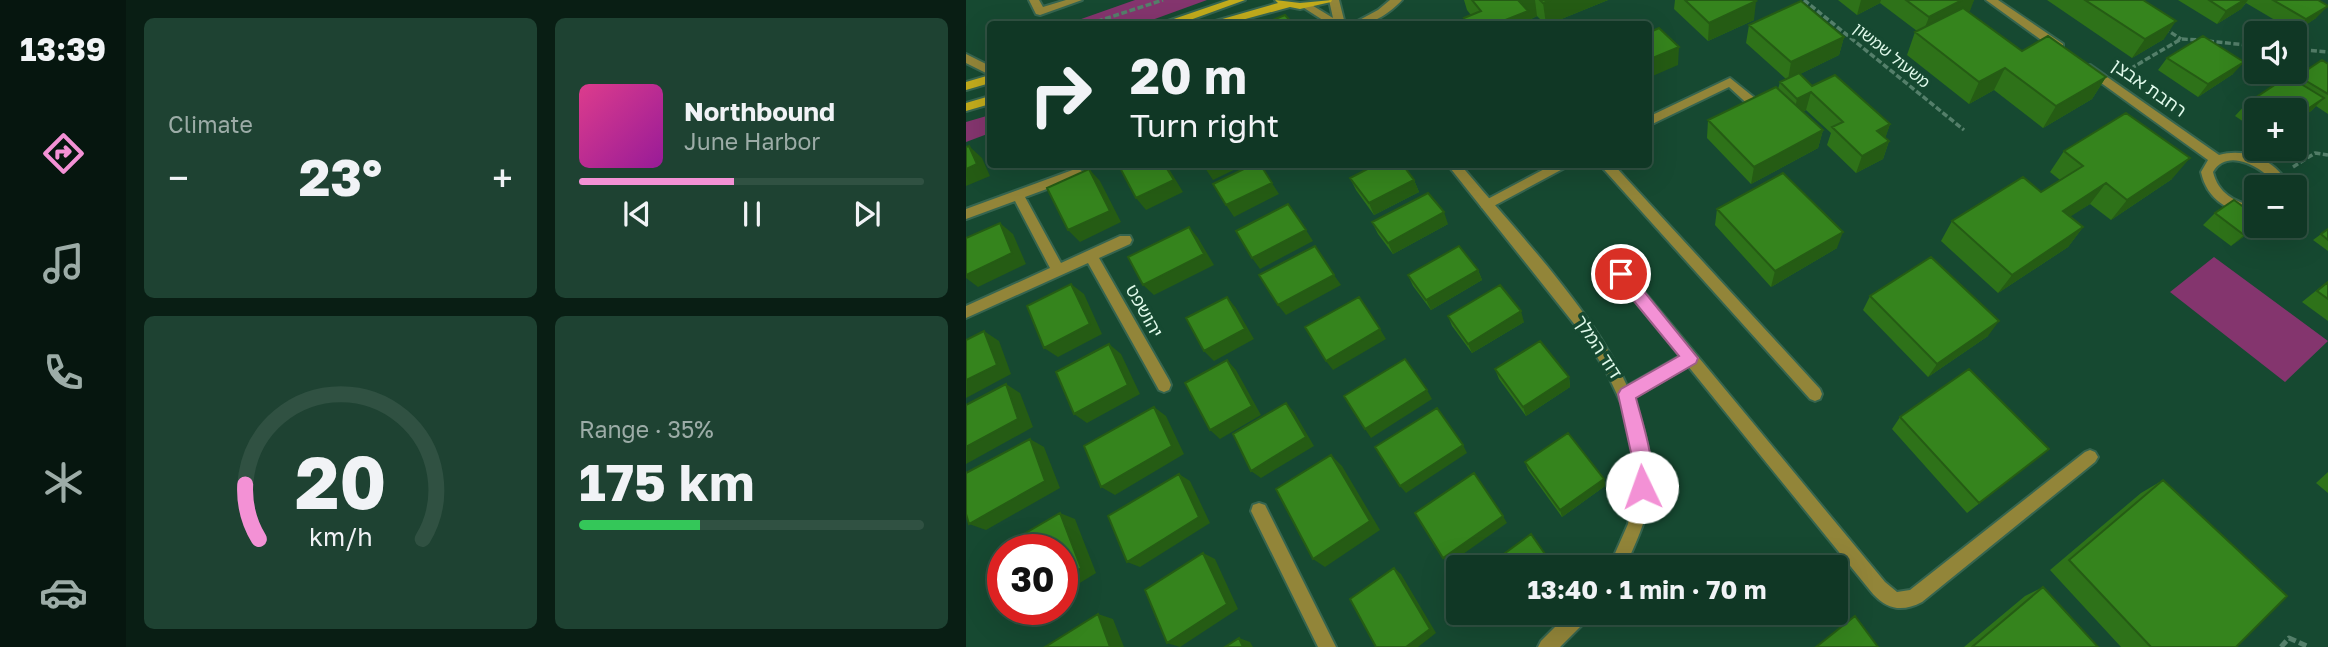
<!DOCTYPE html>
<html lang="en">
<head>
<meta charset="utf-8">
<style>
  :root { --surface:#103725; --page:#1e4232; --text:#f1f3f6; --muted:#9caca7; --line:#305142; --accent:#f391d5 }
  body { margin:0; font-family:"Golos Text","Noto Sans Hebrew",sans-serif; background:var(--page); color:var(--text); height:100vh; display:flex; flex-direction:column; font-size:26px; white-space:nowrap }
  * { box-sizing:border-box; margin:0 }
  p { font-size:23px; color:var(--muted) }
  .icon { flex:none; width:38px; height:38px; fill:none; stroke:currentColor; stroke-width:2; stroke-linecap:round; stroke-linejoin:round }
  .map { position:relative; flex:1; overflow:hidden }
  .side { display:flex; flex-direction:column; gap:18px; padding:18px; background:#091e14; width:840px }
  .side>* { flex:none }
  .hud { position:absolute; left:21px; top:21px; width:665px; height:147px; border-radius:7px; box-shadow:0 7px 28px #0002,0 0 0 2px var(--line); background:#103725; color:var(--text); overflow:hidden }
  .tools { position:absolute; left:1278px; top:21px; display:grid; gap:14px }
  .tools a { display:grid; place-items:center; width:63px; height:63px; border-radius:7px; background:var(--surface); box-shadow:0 7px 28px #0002,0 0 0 2px var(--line); font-size:35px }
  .speed { position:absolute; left:21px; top:534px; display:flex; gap:14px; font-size:35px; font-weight:700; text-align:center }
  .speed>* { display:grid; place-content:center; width:91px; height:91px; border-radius:50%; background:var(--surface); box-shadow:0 7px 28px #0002,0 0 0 2px var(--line); line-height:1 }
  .speed .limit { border:10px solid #d22; background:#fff; color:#111 }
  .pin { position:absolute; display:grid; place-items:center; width:60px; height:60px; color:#fff; margin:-30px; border:4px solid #fff; border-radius:50%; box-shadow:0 2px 7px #0007 }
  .me { position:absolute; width:77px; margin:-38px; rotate:357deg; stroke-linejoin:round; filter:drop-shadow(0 0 5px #0008) }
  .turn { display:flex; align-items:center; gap:24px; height:147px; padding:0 28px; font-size:32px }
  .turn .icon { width:91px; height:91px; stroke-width:2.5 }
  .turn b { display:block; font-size:49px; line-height:60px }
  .big { font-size:52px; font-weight:700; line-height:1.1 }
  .side .widget { flex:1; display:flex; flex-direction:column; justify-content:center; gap:10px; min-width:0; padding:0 24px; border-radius:10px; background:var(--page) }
  .side .dial { align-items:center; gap:0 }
  .dial svg { height:182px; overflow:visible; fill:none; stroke:var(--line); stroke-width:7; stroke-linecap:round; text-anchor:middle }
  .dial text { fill:var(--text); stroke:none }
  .song { display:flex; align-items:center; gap:21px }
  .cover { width:84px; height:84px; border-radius:10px; background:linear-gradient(135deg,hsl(330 70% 55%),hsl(300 70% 35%)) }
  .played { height:7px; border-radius:4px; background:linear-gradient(90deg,var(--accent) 45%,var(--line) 45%) }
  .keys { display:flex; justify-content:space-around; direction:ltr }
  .heat { display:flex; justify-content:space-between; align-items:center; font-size:38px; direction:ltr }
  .charge { height:10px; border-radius:5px; background:linear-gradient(90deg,#34c759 35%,var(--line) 0) }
  .side .tiles { flex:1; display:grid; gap:18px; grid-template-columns:repeat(2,1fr) }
  .trip { position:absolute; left:480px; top:555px; width:402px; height:70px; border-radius:7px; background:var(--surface); box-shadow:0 7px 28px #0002,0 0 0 2px var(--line); font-weight:700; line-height:70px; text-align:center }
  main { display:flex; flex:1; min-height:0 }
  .tab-bar { display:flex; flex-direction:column; width:126px; justify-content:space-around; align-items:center; background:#06160f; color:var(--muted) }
  .tab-bar .icon { width:49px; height:49px }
  .tab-bar .on { color:var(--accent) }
  .tab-bar b { font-size:32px; color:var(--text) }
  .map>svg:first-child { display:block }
  .green { fill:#84356e }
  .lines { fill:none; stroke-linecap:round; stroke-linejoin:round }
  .lane-casing { stroke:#36654f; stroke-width:4 }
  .street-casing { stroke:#36654f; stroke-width:4 }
  .secondary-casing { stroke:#36654f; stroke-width:4 }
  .path-far1 { stroke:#547f6a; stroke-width:3.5; stroke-dasharray:6 2.5; stroke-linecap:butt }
  .path { stroke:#547f6a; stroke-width:5; stroke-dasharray:8 3.5; stroke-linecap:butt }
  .lane { fill:#928539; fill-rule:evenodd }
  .street { fill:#928539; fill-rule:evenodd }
  .secondary { fill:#c1ab1c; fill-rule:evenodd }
  .wall { fill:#2e7219 }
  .shaded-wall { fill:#255c14 }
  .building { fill:#35841d; stroke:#255c14; stroke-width:2 }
  .route { fill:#f391d5; stroke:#9e5e8a; stroke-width:2 }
  .labels { text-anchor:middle; stroke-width:7; stroke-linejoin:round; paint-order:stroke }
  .far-street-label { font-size:16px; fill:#dff9ea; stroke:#164931 }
  .street-label { font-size:18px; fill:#dff9ea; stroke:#164931 }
</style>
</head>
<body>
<main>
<nav class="tab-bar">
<b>13:39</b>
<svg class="icon on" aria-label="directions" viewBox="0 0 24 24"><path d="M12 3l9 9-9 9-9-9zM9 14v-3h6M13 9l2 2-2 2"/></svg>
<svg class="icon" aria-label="music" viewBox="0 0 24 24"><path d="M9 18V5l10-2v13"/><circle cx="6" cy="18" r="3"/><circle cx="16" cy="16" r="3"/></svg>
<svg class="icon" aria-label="phone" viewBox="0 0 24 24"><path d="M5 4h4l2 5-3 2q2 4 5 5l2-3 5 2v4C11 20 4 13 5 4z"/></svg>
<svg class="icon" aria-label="climate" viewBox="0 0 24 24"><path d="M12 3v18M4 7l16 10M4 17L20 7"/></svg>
<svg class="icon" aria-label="car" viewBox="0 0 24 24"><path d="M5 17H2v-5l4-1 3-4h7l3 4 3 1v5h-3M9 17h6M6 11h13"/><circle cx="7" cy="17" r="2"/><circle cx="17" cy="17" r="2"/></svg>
</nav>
<section class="side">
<div class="tiles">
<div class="widget"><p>Climate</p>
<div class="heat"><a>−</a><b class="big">23°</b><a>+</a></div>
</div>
<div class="widget">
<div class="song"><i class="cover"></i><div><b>Northbound</b><p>June Harbor</p></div></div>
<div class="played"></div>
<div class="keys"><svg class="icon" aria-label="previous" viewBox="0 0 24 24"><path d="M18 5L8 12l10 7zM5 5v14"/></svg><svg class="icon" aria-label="pause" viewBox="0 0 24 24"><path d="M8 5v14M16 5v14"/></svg><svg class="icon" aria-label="next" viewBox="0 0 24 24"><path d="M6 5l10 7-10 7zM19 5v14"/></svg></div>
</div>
<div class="widget dial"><svg viewBox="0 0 100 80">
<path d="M14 69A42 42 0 1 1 86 69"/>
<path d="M14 69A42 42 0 0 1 8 45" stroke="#f391d5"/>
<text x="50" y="56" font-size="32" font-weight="700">20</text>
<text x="50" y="72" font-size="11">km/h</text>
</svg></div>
<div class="widget"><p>Range · 35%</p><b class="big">175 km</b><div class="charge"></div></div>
</div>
</section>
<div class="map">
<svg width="1362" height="647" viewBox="0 0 1362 647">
  <rect width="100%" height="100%" fill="#164931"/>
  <path class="green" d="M169,0H241L175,24H101Z
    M24,115V133L0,142V122Z
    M1248,257L1362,341L1319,382L1204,292Z"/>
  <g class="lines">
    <defs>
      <path id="lane" d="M63,0H73L77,7L100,0H116L74,15L70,14Z
        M0,54L24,66V75L0,63Z
        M764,78L795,103V109H787L763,87L682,126V117Z
        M588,164H606L524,208H516L514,205L516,202Z
        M633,164H647L854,389L856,394L854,399L849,401L844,399Z
        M655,268L660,270L919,582L931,592L944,590L1119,452L1124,450L1129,452L1132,457L1129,462L956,602C937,612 922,610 907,594L722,366L666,399L661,401L656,399L654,394L656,389L714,356L650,278L648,274L650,270Z"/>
      <path id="street" d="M363,0H373L379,24H363L335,6L336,4H344L367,18Z
        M424,0H436C423,14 405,26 386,24L412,10Z
        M1020,0H1032L1097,44V50H1089Z
        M1124,65L1253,155C1281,147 1311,161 1324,187H1312C1300,169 1262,146 1247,172C1252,193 1269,203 1290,206V216C1263,212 1241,200 1235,172L1242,160L1120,72L1118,69Z
        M481,164H494C565,250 685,365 685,481C685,512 671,540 659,567H643L662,524L669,483L667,443L656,405L640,371L617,335Z
        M112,168L118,173L116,176L59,197L95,263L154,236H164L166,240L164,244L133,258L203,380L205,385L203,390L198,392L193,390L122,263L0,318V306L84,268L49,201L0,219V209Z
        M293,503L299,505L370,647H352L285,511L287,505Z
        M604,612H625L623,618L594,647H572L575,641Z"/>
      <path id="secondary" d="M263,0H279L213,24H198L199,22Z
        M309,0L334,3L366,0L365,2L334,9L324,7L261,24H245L246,22L312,3Z
        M24,75V83L0,90V82Z
        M24,96V104L0,111V103Z"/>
    </defs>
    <use href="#lane" class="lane-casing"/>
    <use href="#street" class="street-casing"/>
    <use href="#secondary" class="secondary-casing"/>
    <path class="path-far1" d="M838,0L998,130
      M123,24L197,0
      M1198,28L1215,39
      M1242,41L1290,46
      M1328,49L1362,52
      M1157,73L1215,39L1233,40
      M1327,167L1349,153L1362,155"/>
    <path class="path" d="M1315,647L1323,638L1343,647"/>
    <use href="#lane" class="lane"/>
    <use href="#street" class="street"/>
    <use href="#secondary" class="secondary"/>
  </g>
  <path class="wall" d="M498,0H642L583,24H579L571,16L563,20L564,24H499L498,18L505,15L501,10Z
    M709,0H788V20L742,41L708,9Z
    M872,0H1008L1002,12L1056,51L1140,77L1126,99L1077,128L1028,90L1003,104L941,55L949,32L951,31L914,3L891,15Z
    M1081,0H1177L1198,39L1166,58Z
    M1212,0H1352L1350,18L1329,32L1280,3L1275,9L1251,24Z
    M783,25L878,37L873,55L834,74L846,86L924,124L919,138L923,141L917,159L890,173L861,145L865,133L840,110L837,112L857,130L852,148L785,184L741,138L742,120L812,89L814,82L820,79L780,43Z
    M1201,58L1267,74L1232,97L1192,70Z
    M1362,64V114L1350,106L1345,111L1328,122V110H1290V130L1269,116L1280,104L1328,80L1332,76Z
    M1098,151L1206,179L1145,220L1124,204L1104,216L1117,227L1102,247L1032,293L975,241L986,221L1075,192L1094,180L1084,172Z
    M384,178L448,180L453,192L408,215L390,190Z
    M751,209L871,248L805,287L749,225Z
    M1249,213L1284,232L1265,246L1237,225Z
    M406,222L482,224L427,254L412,234Z
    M1362,229V251L1347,240Z
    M512,270L516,280L465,310L447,286L442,275Z
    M1362,281V321L1336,302Z
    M904,296L1022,336L962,377L897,310Z
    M482,316L558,322L506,353L486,326Z
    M529,369L603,377L604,387L560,416L533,379Z
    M934,417L1069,460L1001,513L926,429Z
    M559,462L638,479L639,486L596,517L562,470Z
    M1362,472V493L1350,483Z
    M1197,480L1270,647H1155L1084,570L1175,493Z
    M1077,587L1132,647H998L1059,596Z"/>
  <path class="shaded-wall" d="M552,0H569L571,16L563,20L564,24H540L539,20Z
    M585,0H642L583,24H580L577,3Z
    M895,0H915L914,3L891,15Z
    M996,0H1008L1004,11L956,35L963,17Z
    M1278,0H1282L1275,9L1251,24L1260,11Z
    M790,1L788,20L742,41L743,23Z
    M1362,6L1350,18L1329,32L1340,19Z
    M1210,21L1198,39L1166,58L1179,39Z
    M878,37L873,55L822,80L825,62Z
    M713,47L712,65L682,78V60Z
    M1278,62L1267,74L1232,97L1242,84Z
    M1039,68L1028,90L1003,104L1013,82Z
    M1140,77L1126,99L1077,128L1090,106Z
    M845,92L840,110L827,116L831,99Z
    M1358,98L1345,111L1328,122V118Z
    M924,124L918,142L911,131Z
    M857,130L852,148L785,184L788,167Z
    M923,141L917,159L890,173L896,156Z
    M3,146L16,158L24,176L0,186V169Z
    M1224,158L1206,179L1145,220L1161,200Z
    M198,164H200L217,192L180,210L170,198Z
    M246,164H280L247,180L239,168Z
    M123,169L134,181L155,222L114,242L102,230Z
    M448,180L453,192L408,215L403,203Z
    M306,183L313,194L268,217L260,205Z
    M1140,183L1124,204L1082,231L1097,211Z
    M478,212L482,224L427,254L422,243Z
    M34,223L47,234L60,264L12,287L0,278V275Z
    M1290,226H1291L1265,246L1278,235Z
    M223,227L232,238L248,265L188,295L177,285Z
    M1117,227L1102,247L1032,293L1046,275Z
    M340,230L347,241L294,269L286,258Z
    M877,232L871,248L805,287L809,271Z
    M512,270L516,280L465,310L460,300Z
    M368,275L375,285L320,315L312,305Z
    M105,284L118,294L136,334L92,357L78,348Z
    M261,297L270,308L288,339L248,361L238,351Z
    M555,311L558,322L506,353L502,344Z
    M1033,321L1022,336L962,377L971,364Z
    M414,329L420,339L367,370L360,361Z
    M18,331L33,341L45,374L0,398V380Z
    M143,344L155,354L174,394L121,423L108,414Z
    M261,360L270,370L295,415L254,439L244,430Z
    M603,377L604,387L560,416L557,407Z
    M40,384L54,393L67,427L0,464V447Z
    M461,390L466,399L405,438L399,429Z
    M320,403L328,412L348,446L295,478L285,471Z
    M188,407L200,416L218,454L149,495L135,487Z
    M64,439L78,447L94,488L20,530L3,524Z
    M497,445L501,453L440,493L434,486Z
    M365,455L376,466L414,530L359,567L347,559Z
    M213,474L224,481L244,523L174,567L161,562Z
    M638,479L639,486L596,517L594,510Z
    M94,513L109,519L130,573L96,594Z
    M537,516L541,523L483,564L477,558Z
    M237,553L249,559L272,609L214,647L201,643Z
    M428,568L435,574L470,633L452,647H440Z
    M542,612H551L534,625L530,621Z
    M132,614L147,619L158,647H144Z
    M273,638L284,642L287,647H277Z"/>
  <path class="building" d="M506,0H552L562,11L539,20L543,24H500H503L498,18L515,11Z
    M574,0H585L577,3Z
    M719,0H788L790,1L743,23Z
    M940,0H996L963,17Z
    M1119,0H1177L1210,21L1179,39Z
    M1243,0H1278L1260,11Z
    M1307,0H1352L1362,6L1340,19Z
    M835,1L878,37L825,62L783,25Z
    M997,8L1056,51L1082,36L1140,77L1090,106L1039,68L1013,82L949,32Z
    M319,15L327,24H297Z
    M693,28L713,47L682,60V33Z
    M1237,36L1278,62L1242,84L1201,58Z
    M1356,60L1362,64V94L1332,76Z
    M833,73L846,86L869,75L924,124L911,131L923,141L896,156L866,127L877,122L845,92L831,99L814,82Z
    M1322,76L1358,98L1328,118V110H1290L1280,104Z
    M810,87L857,130L788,167L742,120Z
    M1160,113L1224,158L1161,200L1140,183L1097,211L1117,227L1046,275L986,221L1057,177L1075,192L1117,166L1098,151Z
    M3,146L11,164L0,169V147Z
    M152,164H198L208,180L170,198Z
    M237,164H246L239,168Z
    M288,164H294L306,183L260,205L247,184Z
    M411,164H436L448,180L403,203L384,178Z
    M123,169L144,211L102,230L81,188Z
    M817,173L877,232L809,271L751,209Z
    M462,193L478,212L422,243L406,222Z
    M1268,200L1290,216V226L1278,235L1249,213Z
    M322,204L340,230L286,258L270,231Z
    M34,223L46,253L0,275V238Z
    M223,227L238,254L177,285L162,257Z
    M1362,229V240L1355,234Z
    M349,246L368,275L312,305L293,275Z
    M493,246L512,270L460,300L442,275Z
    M965,257L1033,321L971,364L904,296Z
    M1362,282V299L1351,291Z
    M105,284L124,324L78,348L61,306Z
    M534,285L555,311L502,344L482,316Z
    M261,297L279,329L238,351L220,318Z
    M393,297L414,329L360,361L339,327Z
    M18,331L31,365L0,380V340Z
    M574,341L603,377L557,407L529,369Z
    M143,344L162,385L108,414L90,372Z
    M439,359L461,390L399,429L378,396Z
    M261,360L286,406L244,430L219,383Z
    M1003,369L1083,449L1013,503L934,417Z
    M40,384L52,419L0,447V405Z
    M320,403L340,437L285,471L267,434Z
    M188,407L206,446L135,487L118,446Z
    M471,408L497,445L434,486L409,447Z
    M602,433L638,479L594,510L559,462Z
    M64,439L79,481L3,524L0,514V473Z
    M365,455L404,521L347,559L310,489Z
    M508,473L537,516L477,558L449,513Z
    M213,474L233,517L161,562L142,516Z
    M1197,480L1321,596L1270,647H1185L1103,560Z
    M94,513L115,568L96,579V550H37V557L34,548Z
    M565,534L588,567H520Z
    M237,553L261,604L201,643L179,590Z
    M428,568L464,629L440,647H410L384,599Z
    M1077,587L1132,647H1006Z
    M525,612H542L530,621Z
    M132,614L144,647H79Z
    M889,616L912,647H850Z
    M273,638L277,647H259Z"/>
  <path class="route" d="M655,267L660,269L732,358L730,363L670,398C676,422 693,470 683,493L676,496L670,493L666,457L652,394L655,389L713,356L649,278L647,274L649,269Z"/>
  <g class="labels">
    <g class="far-street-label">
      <text transform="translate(926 55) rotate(39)" y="6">משעול שמשון</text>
    </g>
    <g class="street-label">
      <text transform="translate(1183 88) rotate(35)" y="6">רחבת אבצן</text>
      <text transform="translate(178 311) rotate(61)" y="6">יהושפט</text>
      <text transform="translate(632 347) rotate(57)" y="6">דוד המלך</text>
    </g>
  </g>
</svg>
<div class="tools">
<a><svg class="icon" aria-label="sound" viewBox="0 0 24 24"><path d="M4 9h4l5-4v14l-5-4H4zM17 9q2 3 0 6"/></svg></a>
<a>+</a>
<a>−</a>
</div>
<div class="speed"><div class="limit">30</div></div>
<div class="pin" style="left:655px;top:274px;background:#d93025"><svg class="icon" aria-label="arrive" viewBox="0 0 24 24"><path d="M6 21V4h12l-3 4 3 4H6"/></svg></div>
<svg class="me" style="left:676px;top:487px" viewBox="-20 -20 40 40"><circle r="19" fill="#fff"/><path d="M0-13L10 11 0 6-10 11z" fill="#f391d5"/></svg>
<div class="trip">13:40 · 1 min · 70 m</div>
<div class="hud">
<div class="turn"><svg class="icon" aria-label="right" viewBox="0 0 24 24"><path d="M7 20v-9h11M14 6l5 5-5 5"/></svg><div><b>20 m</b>Turn right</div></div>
</div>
</div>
</main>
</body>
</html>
